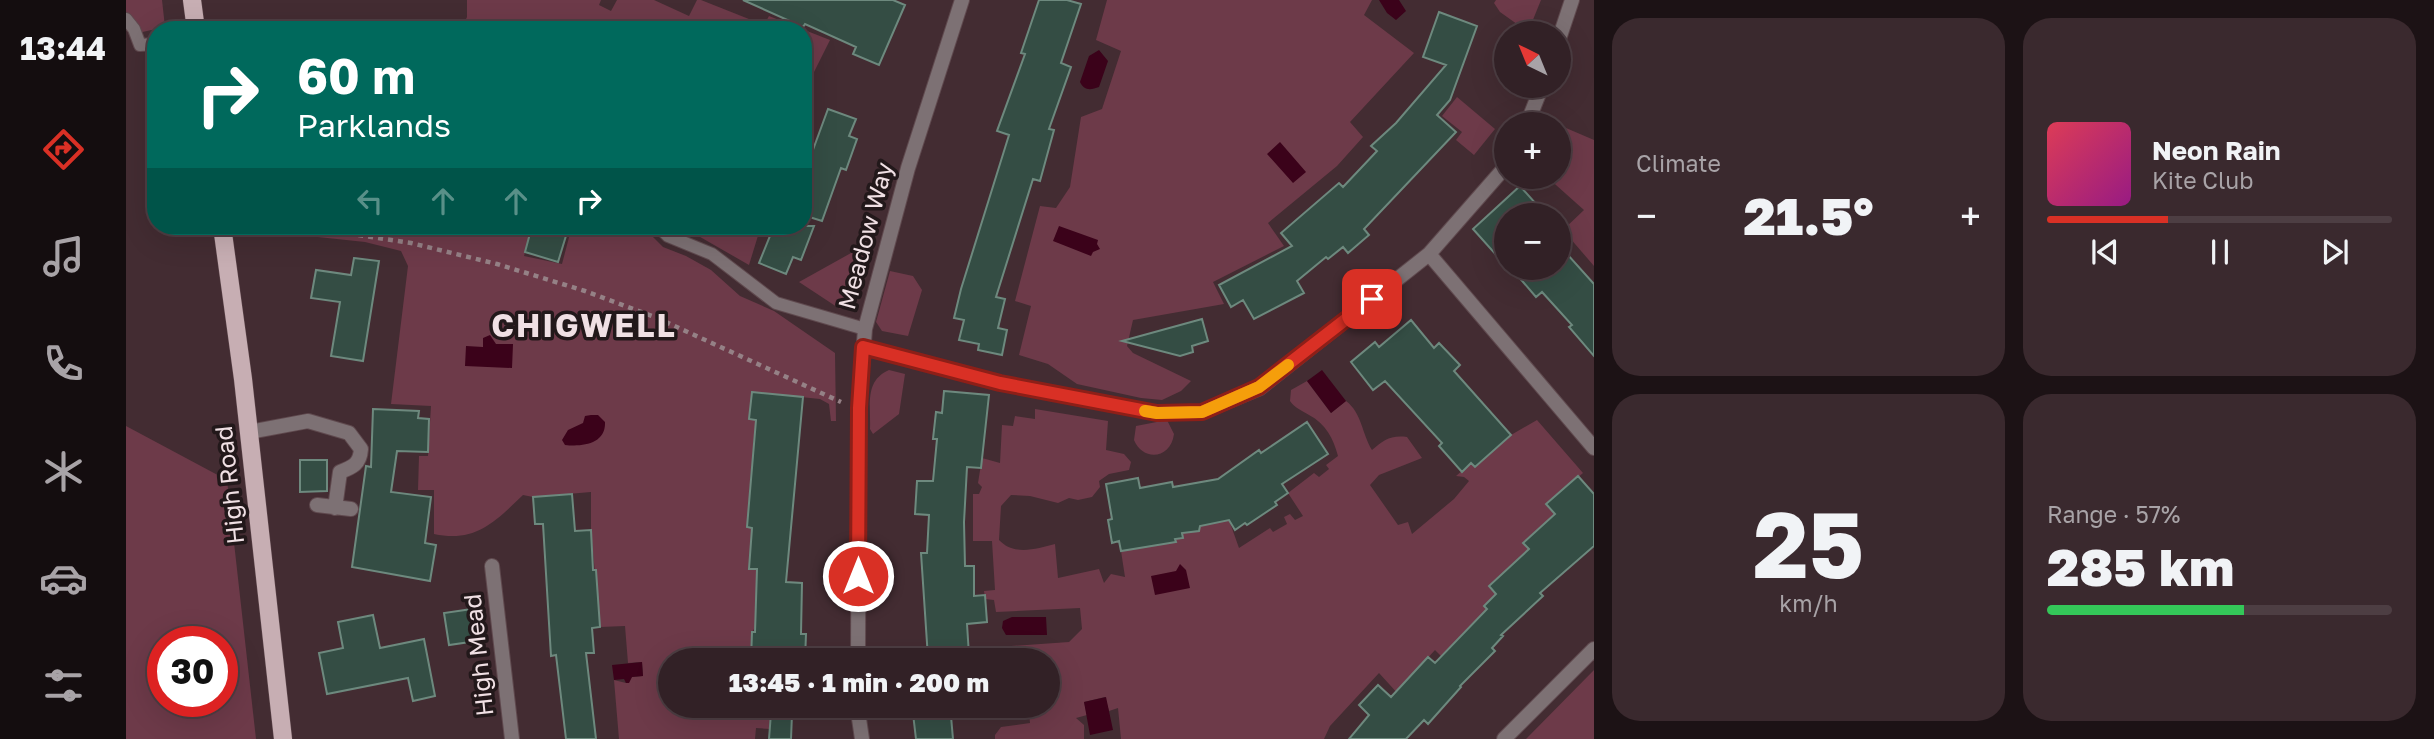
<!DOCTYPE html>
<html lang="en">
<head>
<meta charset="utf-8">
<style>
  :root { --surface:#322126; --page:#3a292e; --text:#f1f3f6; --muted:#a8a3a7; --line:#4d3e43; --accent:#d93025 }
  body { margin:0; font-family:"Golos Text",sans-serif; background:var(--page); color:var(--text); height:100vh; display:flex; flex-direction:column; font-size:26px; white-space:nowrap }
  * { box-sizing:border-box; margin:0 }
  p { font-size:23px; color:var(--muted) }
  .icon { flex:none; width:38px; height:38px; fill:none; stroke:currentColor; stroke-width:2; stroke-linecap:round; stroke-linejoin:round }
  .map { position:relative; flex:1; overflow:hidden }
  .drawer { display:flex; flex-direction:column; gap:18px; padding:18px; background:#1c1215; width:840px }
  .drawer>* { flex:none }
  .top-card { position:absolute; left:21px; top:21px; width:665px; height:214px; border-radius:28px; box-shadow:0 7px 28px #0002,0 0 0 2px var(--line); background:#00695c; color:#fff; overflow:hidden }
  .needle { width:46px; rotate:317deg }
  .fabs { position:absolute; left:1368px; top:21px; display:grid; gap:14px }
  .fabs a { display:grid; place-items:center; width:77px; height:77px; border-radius:50%; background:var(--surface); box-shadow:0 7px 28px #0002,0 0 0 2px var(--line); font-size:35px }
  .speed { position:absolute; left:21px; top:626px; display:flex; gap:14px; font-size:35px; font-weight:700; text-align:center }
  .speed>* { display:grid; place-content:center; width:91px; height:91px; border-radius:50%; background:var(--surface); box-shadow:0 7px 28px #0002,0 0 0 2px var(--line); line-height:1 }
  .speed .limit { border:10px solid #d22; background:#fff; color:#111 }
  .pin { position:absolute; display:grid; place-items:center; width:60px; height:60px; color:#fff; margin:-30px; border-radius:14px; box-shadow:0 4px 10px #0006 }
  .me { position:absolute; width:77px; margin:-38px; rotate:0deg; stroke-linejoin:round; filter:drop-shadow(0 0 5px #0008) }
  .turn { display:flex; align-items:center; gap:24px; height:147px; padding:0 35px; font-size:32px }
  .turn .icon { width:91px; height:91px; stroke-width:2.5 }
  .turn b { display:block; font-size:49px; line-height:60px }
  .lanes { display:flex; align-items:center; height:66px; padding:0 35px; background:#0003; justify-content:center; gap:35px; direction:ltr }
  .lanes .off { opacity:.35 }
  .big { font-size:52px; font-weight:800; line-height:1.1 }
  .drawer .widget { flex:1; display:flex; flex-direction:column; justify-content:center; gap:10px; min-width:0; padding:0 24px; border-radius:28px; background:var(--page) }
  .drawer .dial { align-items:center; gap:0 }
  .dial b { font-size:91px; line-height:1 }
  .song { display:flex; align-items:center; gap:21px }
  .cover { width:84px; height:84px; border-radius:10px; background:linear-gradient(135deg,hsl(350 70% 55%),hsl(310 70% 35%)) }
  .played { height:7px; border-radius:4px; background:linear-gradient(90deg,var(--accent) 35%,var(--line) 35%) }
  .keys { display:flex; justify-content:space-around; direction:ltr }
  .heat { display:flex; justify-content:space-between; align-items:center; font-size:38px; direction:ltr }
  .charge { height:10px; border-radius:5px; background:linear-gradient(90deg,#34c759 57%,var(--line) 0) }
  .drawer .tiles { flex:1; display:grid; gap:18px; grid-template-columns:repeat(2,1fr) }
  .trip { position:absolute; left:532px; top:648px; width:402px; height:70px; border-radius:35px; background:var(--surface); box-shadow:0 7px 28px #0002,0 0 0 2px var(--line); font-weight:800; line-height:70px; text-align:center }
  main { display:flex; flex:1; min-height:0 }
  .tab-bar { display:flex; flex-direction:column; width:126px; justify-content:space-around; align-items:center; background:#140d0f; color:var(--muted) }
  .tab-bar .icon { width:49px; height:49px }
  .tab-bar .active { color:var(--accent) }
  .tab-bar b { font-size:32px; color:var(--text) }
  .map>svg:first-child { display:block }
  .green { fill:#6d3a49; fill-rule:evenodd }
  .water { fill:#3b021a }
  .building { fill:#344d44; stroke:#6d897e; stroke-width:2 }
  .lines { fill:none; stroke-linecap:round; stroke-linejoin:round }
  .service-casing { stroke:#5f494e; stroke-width:14 }
  .minor-casing { stroke:#5f494e; stroke-width:16 }
  .tertiary-casing { stroke:#5f494e; stroke-width:16 }
  .primary-casing { stroke:#5f494e; stroke-width:19 }
  .path { stroke:#958186; stroke-width:4.5; stroke-dasharray:5 5; stroke-linecap:butt }
  .service { stroke:#7d7174; stroke-width:12 }
  .minor { stroke:#7d7174; stroke-width:14 }
  .tertiary { stroke:#7d7174; stroke-width:14 }
  .primary { stroke:#c7aeb3; stroke-width:18 }
  .route-casing { stroke:#8d1f18; stroke-width:18 }
  .route { stroke:#d93025; stroke-width:12 }
  .slow { stroke:#f59e0b; stroke-width:12 }
  .labels { text-anchor:middle; stroke-width:7; stroke-linejoin:round; paint-order:stroke }
  .street-label { font-size:24px; fill:#f0e0e4; stroke:#22181a }
  .district-label { font-size:32px; font-weight:bold; letter-spacing:2px; fill:#f0e0e4; stroke:#22181a }
</style>
</head>
<body>
<main>
<nav class="tab-bar">
<b>13:44</b>
<svg class="icon active" aria-label="directions" viewBox="0 0 24 24"><path d="M12 3l9 9-9 9-9-9zM9 14v-3h6M13 9l2 2-2 2"/></svg>
<svg class="icon" aria-label="music" viewBox="0 0 24 24"><path d="M9 18V5l10-2v13"/><circle cx="6" cy="18" r="3"/><circle cx="16" cy="16" r="3"/></svg>
<svg class="icon" aria-label="phone" viewBox="0 0 24 24"><path d="M5 4h4l2 5-3 2q2 4 5 5l2-3 5 2v4C11 20 4 13 5 4z"/></svg>
<svg class="icon" aria-label="climate" viewBox="0 0 24 24"><path d="M12 3v18M4 7l16 10M4 17L20 7"/></svg>
<svg class="icon" aria-label="car" viewBox="0 0 24 24"><path d="M5 17H2v-5l4-1 3-4h7l3 4 3 1v5h-3M9 17h6M6 11h13"/><circle cx="7" cy="17" r="2"/><circle cx="17" cy="17" r="2"/></svg>
<svg class="icon" aria-label="filters" viewBox="0 0 24 24"><path d="M4 7h16M4 17h16"/><circle cx="9" cy="7" r="2"/><circle cx="15" cy="17" r="2"/></svg>
</nav>
<div class="map">
<svg width="1468" height="739" viewBox="0 0 1468 739">
  <rect width="100%" height="100%" fill="#432c32"/>
  <path class="green" d="M0,0H36L39,27L12,33L0,16Z
    M341,0H475L473,5L485,11L491,0H528L563,16L571,0H575L638,25L643,16L704,40L677,94V30H335L341,17Z
    M981,0H1246L1238,15L1288,53L1224,122L1237,137L1211,166L1142,223L1158,246L1087,282L1098,304L1007,320L1001,346L1007,353L1065,381L1055,391L1036,400L1015,398L951,384L922,364L893,355L905,306L889,301L914,206L930,208L944,187L955,117L976,109L995,51L970,40Z
    M1370,0H1415L1402,32L1374,12L1368,3Z
    M1331,97L1369,129L1348,155L1330,140L1336,132L1316,116Z
    M1433,125L1468,140V266L1437,230L1458,210L1421,177H1433Z
    M124,226H406L398,256L436,264L446,226H516L537,247L560,256L585,270L614,296L648,311L709,353L710,421H705L703,404L694,399L626,392L623,419L646,421L644,438L628,436L627,451L649,454L625,471L621,527L626,528L623,568L631,569L630,626L626,632L625,660H544V705H656L655,713H645L644,729L630,728L629,739H493L488,680L500,683L506,677L517,676L516,662L502,663L499,626L474,627L465,530V492L407,497L397,495C369,522 349,543 308,534V490H292L293,456H302L305,406L265,404L282,266L275,251L239,242L126,230Z
    M555,226H635L623,265Z
    M734,248L740,252L726,309H714L673,282Z
    M764,271L787,276L796,290L782,336L756,331L750,322Z
    M763,370L779,374L773,414L747,434L744,429C745,405 738,381 763,370Z
    M1181,381L1205,413L1220,401C1236,413 1236,434 1246,450C1258,440 1264,435 1281,437L1296,458L1253,475L1244,485L1272,525L1282,522L1286,534L1328,499L1343,481L1338,477L1330,476L1345,463L1349,467L1385,435L1411,420L1457,473L1421,504L1429,514L1397,542L1414,561L1358,606L1362,611L1315,656L1309,650L1277,685L1284,707L1253,673L1204,726L1198,739H995L992,708L983,711L979,697L958,702L961,715L950,718L958,725V739H869V735L875,727L904,723L903,713L871,716L866,710L841,711V705H922V660H841L843,649L943,642L956,629L954,608L870,612L868,600L859,599L858,591L869,590L866,541H847V494H853L856,487L852,483L856,458L874,463L876,425L887,426L889,416L909,419V409L982,421L980,450L998,454L1005,462L1003,470L983,474L973,481L974,487L966,497L952,500L943,498L932,503L904,496L885,495L875,506L873,540C888,556 910,549 929,544L932,578L973,569L978,583L985,574L999,577L995,551L1049,542V539L1057,538L1056,533L1073,531L1074,526L1103,520L1113,548L1144,528L1147,532L1161,524L1158,517L1164,514L1169,520L1177,516L1162,493L1188,473L1193,477L1203,469L1200,465L1212,456C1207,438 1200,424 1183,415C1175,410 1169,408 1164,401L1165,390Z
    M1041,420L1048,434C1045,459 1017,462 1008,440L1010,426Z
    M0,426L101,480L130,739H0ZM37,642H96V702H37Z
    M1468,670V739H1400Z"/>
  <path class="water" d="M1253,0H1273L1280,11L1270,20L1261,13Z
    M973,50L982,61L973,87C965,90 958,91 954,82L963,56Z
    M1154,142L1180,172L1167,183L1141,154Z
    M933,226L972,240L971,244L974,249L967,252L965,256L927,241Z
    M364,335L370,344H387L386,368L339,366L340,346L357,347V338Z
    M1196,370L1220,401L1205,413L1181,381Z
    M465,415H472L479,422C480,444 457,447 439,445L436,440L442,430L457,423L459,416Z
    M1054,564L1060,570L1064,588L1029,595L1025,576L1050,571Z
    M886,617H920L921,635H880L876,628L877,621Z
    M516,662L517,676L506,677L503,683H500L498,679L488,680L486,665Z
    M980,697L987,730L964,735L958,702Z"/>
  <path class="building" d="M617,0H767L779,5L753,65L727,54L730,47L679,24L677,27Z
    M913,0H941L955,4L935,63L945,67L923,129L928,130L914,181L907,179L870,297L879,299L872,328L881,330L876,355L852,350L853,344L833,340L838,320L828,318L835,289L883,135L871,131L899,54L895,53Z
    M1313,12L1351,26L1324,100L1311,115L1330,132L1238,229L1243,235L1222,253L1217,247L1202,259L1200,257L1171,281L1178,293L1128,319L1117,300L1105,307L1093,285L1166,246L1155,233L1213,183L1217,187L1251,151L1245,146L1270,123L1320,65L1297,57Z
    M702,109L730,119L723,136L731,139L720,170L715,168L696,221L677,215V177Z
    M1394,186L1420,215H1381V267L1347,229Z
    M406,226H443L432,262L399,252Z
    M648,226H688L675,260L667,257L660,274L633,263Z
    M1433,245L1468,284V356L1443,327L1446,325L1416,292L1410,297L1385,268H1433Z
    M228,258L253,261L237,361L205,356L214,302L185,298L190,270L225,275Z
    M1076,319L1082,341L1066,346L1067,352L1054,356L996,341Z
    M1285,320L1308,348L1313,343L1334,365L1328,371L1385,435L1349,467L1345,463L1336,472L1313,446L1316,443L1259,381L1247,390L1225,362L1249,342L1253,347Z
    M818,391L863,395L855,468L841,467L838,522L839,566H848V596L859,595L861,622L841,624L843,655L802,658L795,553H801L803,515L789,514L791,481H807L811,439H807L810,412L816,413Z
    M626,392L677,397L660,582L676,583L675,634H680L679,660H625L626,632H629L631,569H623L626,528L621,527L630,420L623,419Z
    M247,409L293,411L292,418L303,419L302,452L271,451L265,492L305,497L299,543L310,545L304,581L226,567L240,466L245,467Z
    M1181,422L1202,454L1156,484L1162,493L1149,502L1151,505L1121,525L1119,523L1109,530L1103,520L1074,526L1073,531L1056,533L1057,538L1049,539L1050,542L995,551L993,541L986,543L982,520L986,519L980,484L1012,478L1014,488L1046,482L1047,487L1092,479L1133,450L1135,453Z
    M174,460H201V491L174,492Z
    M1452,476L1468,494V546L1414,593L1417,596L1375,635L1377,636L1366,648L1369,651L1334,686L1335,687L1302,724L1298,720L1280,739H1223L1243,715L1233,705L1252,685L1265,697L1302,657L1309,663L1361,609L1358,606L1370,594L1363,586L1403,549L1397,543L1429,514L1420,504Z
    M446,494L449,531L465,530L467,570H470L474,627L466,628L468,653H460L470,739H440L430,655L425,656L417,524H409L407,497Z
    M353,608L358,640L323,645L318,613Z
    M247,615L254,648L298,639L309,696L287,701L282,678L201,694L193,653L217,648L212,622Z
    M786,705H824L827,739H790Z
    M645,713L666,714L665,739H643Z"/>
  <g class="lines">
    <defs>
      <path id="service" d="M0,19L8,29L14,45L30,44
        M532,226L542,236L586,254L650,303L739,329"/>
      <path id="minor" d="M1433,39L1446,0
        M1401,124L1416,86
        M1303,254L1381,165
        M737,347L874,383L1031,413L1076,412L1134,388L1303,254L1468,448
        M123,432L182,421L223,433L235,449C234,464 227,467 214,472L209,508
        M191,505L225,509
        M366,566L386,739
        M732,660L733,408L739,329L782,168L836,0
        M731,705L736,739"/>
      <path id="tertiary" d="M1378,739L1468,649"/>
      <path id="primary" d="M66,0L70,30
        M96,226L117,379L157,739"/>
    </defs>
    <use href="#service" class="service-casing"/>
    <use href="#minor" class="minor-casing"/>
    <use href="#tertiary" class="tertiary-casing"/>
    <use href="#primary" class="primary-casing"/>
    <path class="path" d="M173,226L285,243L371,264L459,291L531,318L715,402"/>
    <use href="#service" class="service"/>
    <use href="#minor" class="minor"/>
    <use href="#tertiary" class="tertiary"/>
    <use href="#primary" class="primary"/>
  </g>
  <g class="lines">
    <defs>
      <path id="route" d="M732,576L733,408L737,347L874,383L1031,413L1076,412L1133,387L1246,299"/>
    </defs>
    <use href="#route" class="route-casing"/>
    <use href="#route" class="route"/>
    <path class="slow" d="M1019,411L1031,413L1076,412L1133,387L1162,365"/>
  </g>
  <g class="labels">
    <g class="street-label">
      <text transform="translate(740 236) rotate(-75)" y="8">Meadow Way</text>
      <text transform="translate(104 485) rotate(-96)" y="8">High Road</text>
      <text transform="translate(353 655) rotate(-96)" y="8">High Mead</text>
    </g>
    <g class="district-label">
      <text x="458" y="337">CHIGWELL</text>
    </g>
  </g>
</svg>
<div class="fabs">
<a><svg class="needle" viewBox="-14 -14 28 28"><path d="M0-13l5 13h-10z" fill="#e53935"/><path d="M0 13l5-13h-10z" fill="#a8a3a7"/></svg></a>
<a>+</a>
<a>−</a>
</div>
<div class="speed"><div class="limit">30</div></div>
<div class="pin" style="left:1246px;top:299px;background:#d93025"><svg class="icon" aria-label="arrive" viewBox="0 0 24 24"><path d="M6 21V4h12l-3 4 3 4H6"/></svg></div>
<svg class="me" style="left:732px;top:576px" viewBox="-20 -20 40 40"><circle r="17" fill="#d93025" stroke="#fff" stroke-width="3"/><path d="M0-11L8 9 0 5-8 9z" fill="#fff"/></svg>
<div class="trip">13:45 · 1 min · 200 m</div>
<div class="top-card">
<div class="turn"><svg class="icon" aria-label="right" viewBox="0 0 24 24"><path d="M7 20v-9h11M14 6l5 5-5 5"/></svg><div><b>60 m</b>Parklands</div></div>
<div class="lanes"><svg class="icon off" aria-label="left" viewBox="0 0 24 24"><path d="M17 20v-9H6M10 6l-5 5 5 5"/></svg><svg class="icon off" aria-label="ahead" viewBox="0 0 24 24"><path d="M12 20V5M6 11l6-6 6 6"/></svg><svg class="icon off" aria-label="ahead" viewBox="0 0 24 24"><path d="M12 20V5M6 11l6-6 6 6"/></svg><svg class="icon" aria-label="right" viewBox="0 0 24 24"><path d="M7 20v-9h11M14 6l5 5-5 5"/></svg></div>
</div>
</div>
<section class="drawer">
<div class="tiles">
<div class="widget"><p>Climate</p>
<div class="heat"><a>−</a><b class="big">21.5°</b><a>+</a></div>
</div>
<div class="widget">
<div class="song"><i class="cover"></i><div><b>Neon Rain</b><p>Kite Club</p></div></div>
<div class="played"></div>
<div class="keys"><svg class="icon" aria-label="previous" viewBox="0 0 24 24"><path d="M18 5L8 12l10 7zM5 5v14"/></svg><svg class="icon" aria-label="pause" viewBox="0 0 24 24"><path d="M8 5v14M16 5v14"/></svg><svg class="icon" aria-label="next" viewBox="0 0 24 24"><path d="M6 5l10 7-10 7zM19 5v14"/></svg></div>
</div>
<div class="widget dial"><b>25</b><p>km/h</p></div>
<div class="widget"><p>Range · 57%</p><b class="big">285 km</b><div class="charge"></div></div>
</div>
</section>
</main>
</body>
</html>
